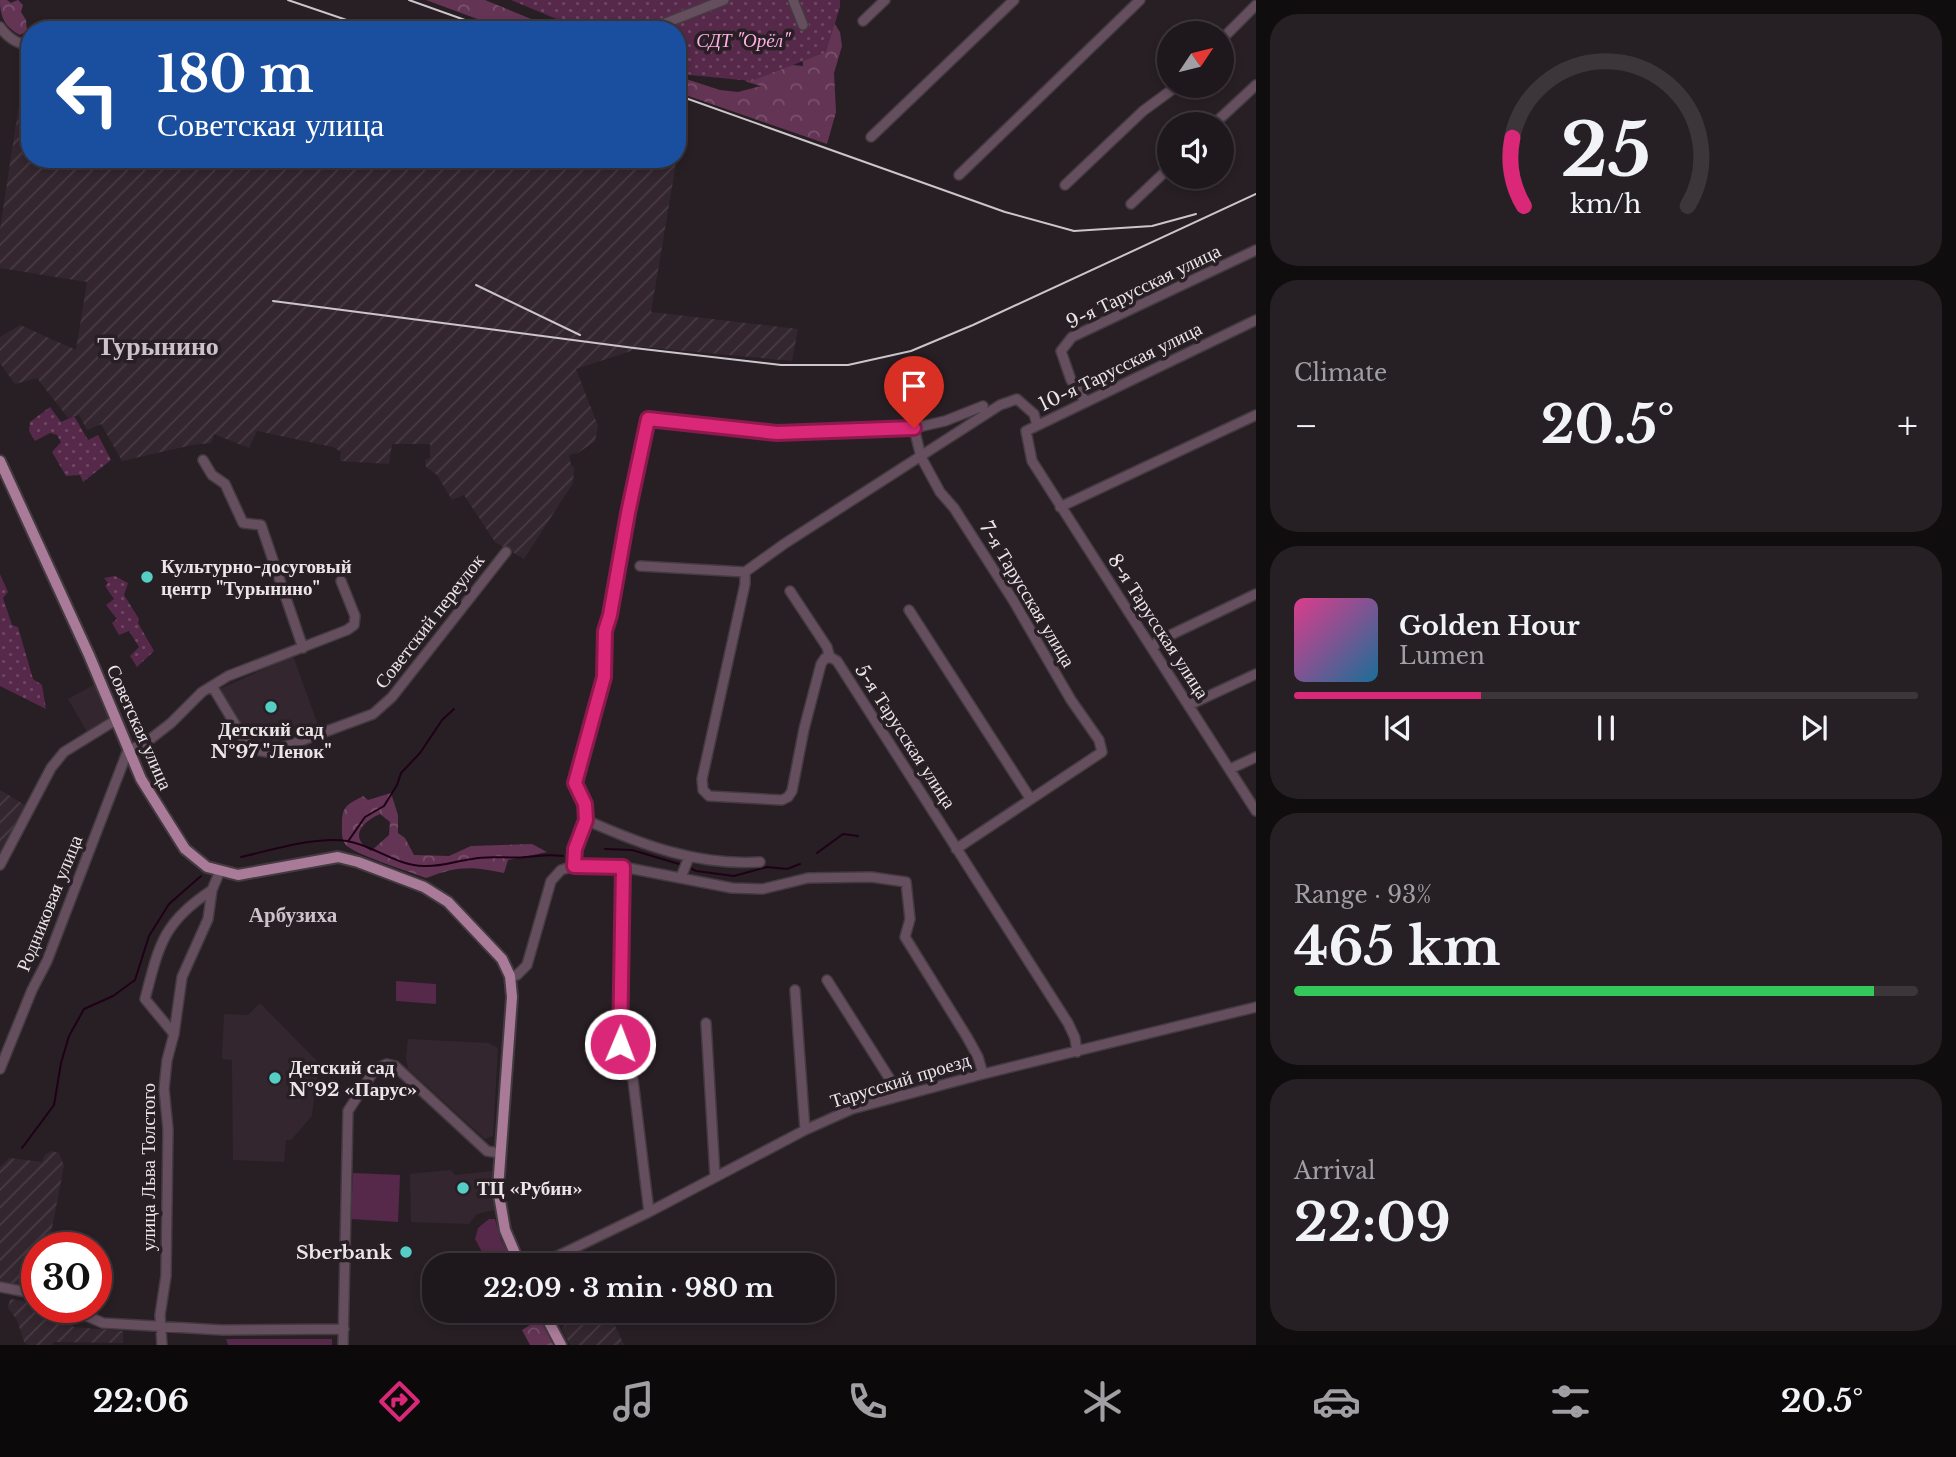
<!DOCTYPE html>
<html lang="en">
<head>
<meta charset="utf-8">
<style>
  :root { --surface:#1e171c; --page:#262025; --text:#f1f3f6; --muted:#a19fa3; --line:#3c363b; --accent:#db2777 }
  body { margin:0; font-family:"Libre Baskerville",serif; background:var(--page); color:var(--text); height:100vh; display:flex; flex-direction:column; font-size:26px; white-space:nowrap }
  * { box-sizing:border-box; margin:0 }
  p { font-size:23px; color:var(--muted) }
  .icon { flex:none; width:38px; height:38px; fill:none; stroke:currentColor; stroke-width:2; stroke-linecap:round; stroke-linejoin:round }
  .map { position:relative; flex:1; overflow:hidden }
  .panel { display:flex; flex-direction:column; gap:14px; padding:14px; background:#100d0f; width:700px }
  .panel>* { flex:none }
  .banner { position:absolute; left:21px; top:21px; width:665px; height:147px; border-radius:28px; box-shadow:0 4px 10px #0003,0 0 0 2px var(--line); background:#1a4fa0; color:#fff; overflow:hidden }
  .needle { width:46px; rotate:55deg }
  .controls { position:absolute; left:1157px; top:21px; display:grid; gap:14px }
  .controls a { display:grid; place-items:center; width:77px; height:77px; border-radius:50%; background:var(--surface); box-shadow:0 4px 10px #0003,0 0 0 2px var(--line); font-size:35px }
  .speed { position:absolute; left:21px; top:1232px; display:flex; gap:14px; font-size:35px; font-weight:700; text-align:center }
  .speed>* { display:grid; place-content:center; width:91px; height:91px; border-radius:50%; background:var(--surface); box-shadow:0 4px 10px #0003,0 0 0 2px var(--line); line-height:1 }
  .speed .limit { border:10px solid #d22; background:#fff; color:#111 }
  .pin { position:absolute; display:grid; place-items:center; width:60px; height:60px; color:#fff; margin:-72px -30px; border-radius:50% 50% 50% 0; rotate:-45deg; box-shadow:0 0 7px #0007 }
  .pin .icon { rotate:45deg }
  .me { position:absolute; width:77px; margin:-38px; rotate:1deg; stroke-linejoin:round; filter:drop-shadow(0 0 5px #0008) }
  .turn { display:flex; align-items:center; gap:24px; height:147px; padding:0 21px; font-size:32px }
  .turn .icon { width:91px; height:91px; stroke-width:2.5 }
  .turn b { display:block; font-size:49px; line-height:60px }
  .big { font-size:52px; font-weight:800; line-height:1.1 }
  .panel .widget { flex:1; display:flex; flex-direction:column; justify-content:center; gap:10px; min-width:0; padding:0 24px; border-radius:28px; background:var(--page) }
  .panel .dial { align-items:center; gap:0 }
  .dial svg { height:182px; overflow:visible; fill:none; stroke:var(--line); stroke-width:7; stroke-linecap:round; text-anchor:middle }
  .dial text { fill:var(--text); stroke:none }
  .song { display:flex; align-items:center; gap:21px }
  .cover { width:84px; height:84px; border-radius:10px; background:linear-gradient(135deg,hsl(330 70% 55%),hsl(200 70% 35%)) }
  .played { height:7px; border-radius:4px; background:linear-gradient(90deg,var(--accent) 30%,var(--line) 30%) }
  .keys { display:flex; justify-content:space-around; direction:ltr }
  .heat { display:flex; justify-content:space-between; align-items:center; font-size:38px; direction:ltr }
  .charge { height:10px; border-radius:5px; background:linear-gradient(90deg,#34c759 93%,var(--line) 0) }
  .trip { position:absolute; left:422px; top:1253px; width:413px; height:70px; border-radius:28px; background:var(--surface); box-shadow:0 4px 10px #0003,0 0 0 2px var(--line); font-weight:800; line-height:70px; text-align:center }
  .menu { display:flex; height:112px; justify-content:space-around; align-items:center; background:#0c090b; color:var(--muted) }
  .menu .icon { width:49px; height:49px }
  .menu .active { color:var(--accent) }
  .menu b { font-size:32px; color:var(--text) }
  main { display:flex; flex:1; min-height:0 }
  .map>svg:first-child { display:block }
  .built { fill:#34262f }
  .industrial { fill:url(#industrial-furrows) }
  .grass { fill:#562849 }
  .forest { fill:url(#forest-crowns); fill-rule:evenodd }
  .park { fill:url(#park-dots) }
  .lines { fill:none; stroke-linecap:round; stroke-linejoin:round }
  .stream { stroke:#1f0017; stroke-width:2 }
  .minor-casing { stroke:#433b40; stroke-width:12 }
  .major-casing { stroke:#433b40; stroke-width:14 }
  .minor { stroke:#654f5e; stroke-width:9 }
  .major { stroke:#a97b99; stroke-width:10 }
  .rail { stroke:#ccc5c9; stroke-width:2 }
  .route-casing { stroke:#8e194d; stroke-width:18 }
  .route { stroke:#db2777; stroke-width:12 }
  .poi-dot { fill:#55cec6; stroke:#281f25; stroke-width:2.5 }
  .labels { text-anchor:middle; stroke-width:7; stroke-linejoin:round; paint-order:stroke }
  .park-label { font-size:19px; font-style:italic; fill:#feafe4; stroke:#281f25 }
  .street-label { font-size:19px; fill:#ebe5e8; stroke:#281f25 }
  .poi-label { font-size:19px; font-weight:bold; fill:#ebe5e8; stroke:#281f25; text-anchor:start }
  .neighbourhood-label { font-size:21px; font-weight:bold; fill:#cdc2c9; stroke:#281f25 }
  .district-label { font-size:26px; font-weight:bold; fill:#cdc2c9; stroke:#281f25 }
</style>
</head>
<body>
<main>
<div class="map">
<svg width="1256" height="1345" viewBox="0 0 1256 1345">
  <defs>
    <pattern id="industrial-furrows" width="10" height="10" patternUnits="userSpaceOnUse" patternTransform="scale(1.75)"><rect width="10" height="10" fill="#34262f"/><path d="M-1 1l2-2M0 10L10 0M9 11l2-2" fill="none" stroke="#483b43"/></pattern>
    <pattern id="forest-crowns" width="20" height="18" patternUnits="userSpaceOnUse" patternTransform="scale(1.75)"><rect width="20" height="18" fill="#643455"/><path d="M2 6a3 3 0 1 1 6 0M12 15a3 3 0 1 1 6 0" fill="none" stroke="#7a516d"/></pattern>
    <pattern id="park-dots" width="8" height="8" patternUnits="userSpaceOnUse" patternTransform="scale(1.75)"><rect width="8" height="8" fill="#562849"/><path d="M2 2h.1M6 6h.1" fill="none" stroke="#6e4763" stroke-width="1.8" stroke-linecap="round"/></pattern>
  </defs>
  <rect width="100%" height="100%" fill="#281f25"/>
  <path class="built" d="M293,656L318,725L262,748L248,736L220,689Z
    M97,683L108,711L107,719L87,732L68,699Z
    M260,1003L317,1061L318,1084L315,1088L312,1116L291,1140H286L284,1162L233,1160L232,1060L222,1059L224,1014L248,1015Z
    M408,1039L488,1043L498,1048L493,1136L485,1139L408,1069L406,1058Z
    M451,1170L455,1175L492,1171L495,1210L477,1214L469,1224L411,1222L410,1174Z"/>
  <path class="industrial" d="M27,52L30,53V159H674L676,163L651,312L798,329L792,361L643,347L576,369L598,426L595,441L578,453L569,455L571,465L574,468L573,483L524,559L495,542L464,495L452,500L437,475L426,467L425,460L430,458V444H392L389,464L340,461L341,452L333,447L257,431L249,448L214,434L211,443L192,445L122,461L101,424L87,430L79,415L68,418L37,378L15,384L0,363V337L20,325L76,350L87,282L0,268V229Z
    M0,790L25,805L0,855Z
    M52,1151L59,1153L64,1166L48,1248H37V1289L0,1282V1167L9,1158L42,1162L45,1155Z
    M10,1299L37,1303V1307H54L63,1311L73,1327L123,1331V1343L53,1342L52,1345H28L24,1342L17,1320L8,1308Z
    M576,1311H608L624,1345H570L562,1329Z"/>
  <path class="grass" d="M396,981L436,984V1004L396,1001Z
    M353,1173L400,1175L398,1222L351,1219Z
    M489,1219H495L501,1240L514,1265H489L475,1239L478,1228Z
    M226,1339H332V1345H228Z"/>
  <path class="forest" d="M0,0H7L11,3L18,0L23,5L21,12L26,20L27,31L20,35C5,27 0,17 0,0Z
    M426,0H485L558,30H507Z
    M832,20L840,32L842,46L834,73L836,112L827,144L677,92V76L720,90L738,92L761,86L747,82L724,59L803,66L801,36Z
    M391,793L398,815V833L405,838L414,855L449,856L471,846L532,844L547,852L508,860L504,873C470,866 458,866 426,878C411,872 352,854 345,844C341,838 342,830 342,823C342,805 349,804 363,796L368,800ZM380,814L390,822L389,835L371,851C348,837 362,822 380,814Z
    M538,1320L541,1321L554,1345H530L522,1330Z"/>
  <path class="park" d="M511,0H840V7L826,52L752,81L690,75L677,70V30H583Z
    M50,407L61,422L74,416L88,440L98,435L111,460L83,482L80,475L66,476L52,452L61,442L57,435L50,433L35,441L29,431L30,422Z
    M0,574L8,592L3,598L12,625L18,627L33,679L42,685L46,709L0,686Z
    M115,576L128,583L124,595L139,619L138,623L154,651L137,667L130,656L139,647L129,631L119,635L112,623L117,619L106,605L114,599L105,586L108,583L104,578Z"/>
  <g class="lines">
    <path class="stream" d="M349,840L365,817L384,806L397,785L401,773L420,753L442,720L454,709
      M605,849L632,850L679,864
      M817,853L843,834L858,836
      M241,857C272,850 316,836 347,841C373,845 397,866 424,866C440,867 456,861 472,859C489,855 508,859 526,857C539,856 549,854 563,856
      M690,868L696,871L734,876L767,867L787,869L800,864
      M22,1148L54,1105L61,1063L69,1036L84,1009L113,996L135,980L149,936L169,904L201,876"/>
    <defs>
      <path id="minor" d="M793,0L803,25
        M863,21L885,0
        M0,27C8,38 16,43 30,46
        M648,30L724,0
        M1222,39L1256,5
        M1214,124L1256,85
        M871,137L1014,0
        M959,175L1140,0
        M1065,185L1143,111L1177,86
        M1131,204L1169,168
        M1256,320L1026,431L1032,461L1256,811
        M1085,401L1071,380L1061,351L1072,337L1256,250
        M914,428L921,457L940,492L954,508L1013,600L1071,700L1099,740L1102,752L956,849
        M203,460L212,475L225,484L243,523L261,525L303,648
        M1060,507L1256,415
        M640,566L745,572L784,544L1000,405L1017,399L1034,414L1037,425
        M745,572V584L702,779L703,790L709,796L782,800L788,797L792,791L804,729L821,664L825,658H832L837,661L1068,1023L1075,1038L1077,1052
        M790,591L827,647L830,658
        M909,610L1030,798
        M1153,648L1158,641L1256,594
        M212,686L250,749L267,752L284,747L373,714L392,697L506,552
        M1189,705L1256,674
        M1230,769L1256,757
        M586,820C642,845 698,866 760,862
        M0,865L51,768L64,752L116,720
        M574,866L623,867L732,888L763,889L808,878L871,877L906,882L910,919L905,937L967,1037L978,1057L983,1074
        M623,867L620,1044L633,1080L649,1212
        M681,877L689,857
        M510,976L517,975L527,965L551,881L561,870L574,866L575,849L586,820L585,804L575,783L604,677L605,631L610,616L628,513L648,420L777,433L826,432L914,428L945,421L983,406
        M827,980L900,1095
        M795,990L805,1130
        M706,1023L715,1176
        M174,1034L145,999C159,945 163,922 212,890
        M0,1069L32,990L47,961L128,750L144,744L171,723L202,692L228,676L347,630L354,625L355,616L341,581
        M539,1265L649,1212L805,1130L852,1109L983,1074L1256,1007
        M0,1287L37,1294
        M66,1307L103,1323L222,1330L344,1329
        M162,1345L160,1315L166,1276L168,1129L164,1089L167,1060L174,1034L182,977L208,919L212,890L220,871
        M343,1345L348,1111L375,1069L387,1064L395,1066L487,1151L500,1153"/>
      <path id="major" d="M0,461L89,655L141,779L185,849L207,867L238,875L338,857L358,862L424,887L448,902L502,959L510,976L512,997L498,1189L505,1230L520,1265
        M543,1311L561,1345"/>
    </defs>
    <use href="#minor" class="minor-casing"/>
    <use href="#major" class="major-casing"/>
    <use href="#minor" class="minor"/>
    <use href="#major" class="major"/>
    <path class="rail" d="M288,0L376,30
      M409,0L493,30
      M677,95L1005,212L1074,231L1152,226L1196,214
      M476,285L580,335
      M273,301L634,348L781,365H848L911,351L973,325L1256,194"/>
  </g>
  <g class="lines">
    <defs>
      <path id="route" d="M620,1044L623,867L574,866L575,849L586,820L585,804L575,783L604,677L605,631L610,615L628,513L648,419L777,433L914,428"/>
    </defs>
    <use href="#route" class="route-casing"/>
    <use href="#route" class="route"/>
  </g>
  <g class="poi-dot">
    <circle cx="147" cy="577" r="7"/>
    <circle cx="271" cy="707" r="7"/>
    <circle cx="275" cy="1078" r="7"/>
    <circle cx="463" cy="1188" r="7"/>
    <circle cx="406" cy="1252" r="7"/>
  </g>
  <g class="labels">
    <g class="park-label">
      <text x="743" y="47">СДТ "Орёл"</text>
    </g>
    <g class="street-label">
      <text transform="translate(1143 286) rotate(-26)" y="7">9-я Тарусская улица</text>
      <text transform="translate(1120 366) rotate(-26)" y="7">10-я Тарусская улица</text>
      <text transform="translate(1028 594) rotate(59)" y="7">7-я Тарусская улица</text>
      <text transform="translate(429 621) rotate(-52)" y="7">Советский переулок</text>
      <text transform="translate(1159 626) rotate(57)" y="7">8-я Тарусская улица</text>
      <text transform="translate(140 727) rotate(66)" y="7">Советская улица</text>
      <text transform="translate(906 736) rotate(57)" y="7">5-я Тарусская улица</text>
      <text transform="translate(49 903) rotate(-68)" y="7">Родниковая улица</text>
      <text transform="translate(900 1080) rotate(-17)" y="7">Тарусский проезд</text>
      <text transform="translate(148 1167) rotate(-90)" y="7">улица Льва Толстого</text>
    </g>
    <g class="poi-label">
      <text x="161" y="573">Культурно-досуговый<tspan x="161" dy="22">центр "Турынино"</tspan></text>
      <text x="271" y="736" text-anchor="middle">Детский сад<tspan x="271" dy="22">№97 "Ленок"</tspan></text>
      <text x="289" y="1074">Детский сад<tspan x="289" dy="22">№92 «Парус»</tspan></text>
      <text x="477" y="1195">ТЦ «Рубин»</text>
      <text x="392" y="1259" text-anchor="end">Sberbank</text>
    </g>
    <g class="neighbourhood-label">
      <text x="293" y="922">Арбузиха</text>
    </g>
    <g class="district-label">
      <text x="158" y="355">Турынино</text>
    </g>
  </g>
</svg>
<div class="controls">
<a><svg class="needle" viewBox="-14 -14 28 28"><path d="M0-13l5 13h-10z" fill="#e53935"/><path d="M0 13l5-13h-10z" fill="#a19fa3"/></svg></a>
<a><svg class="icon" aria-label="sound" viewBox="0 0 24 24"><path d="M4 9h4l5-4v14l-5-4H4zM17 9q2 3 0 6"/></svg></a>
</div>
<div class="speed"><div class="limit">30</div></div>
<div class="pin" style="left:914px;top:428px;background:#d93025"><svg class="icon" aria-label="arrive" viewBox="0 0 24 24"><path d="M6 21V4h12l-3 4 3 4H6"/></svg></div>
<svg class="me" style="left:620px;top:1044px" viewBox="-20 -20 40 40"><circle r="17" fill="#db2777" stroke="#fff" stroke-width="3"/><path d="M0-11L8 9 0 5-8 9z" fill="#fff"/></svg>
<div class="trip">22:09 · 3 min · 980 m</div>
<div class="banner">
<div class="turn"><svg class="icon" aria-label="left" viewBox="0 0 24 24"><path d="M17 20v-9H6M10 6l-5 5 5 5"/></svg><div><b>180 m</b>Советская улица</div></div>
</div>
</div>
<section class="panel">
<div class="widget dial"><svg viewBox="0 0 100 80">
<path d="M14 69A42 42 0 1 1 86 69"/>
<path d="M14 69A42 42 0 0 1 9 39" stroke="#db2777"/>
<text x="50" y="56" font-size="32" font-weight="700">25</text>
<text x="50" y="72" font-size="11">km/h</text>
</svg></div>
<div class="widget"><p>Climate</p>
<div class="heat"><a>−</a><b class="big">20.5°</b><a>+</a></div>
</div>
<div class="widget">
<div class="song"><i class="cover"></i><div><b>Golden Hour</b><p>Lumen</p></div></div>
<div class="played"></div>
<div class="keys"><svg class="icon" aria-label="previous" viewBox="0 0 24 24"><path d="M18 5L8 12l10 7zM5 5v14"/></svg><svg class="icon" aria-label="pause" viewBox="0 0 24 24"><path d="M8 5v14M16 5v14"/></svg><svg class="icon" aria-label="next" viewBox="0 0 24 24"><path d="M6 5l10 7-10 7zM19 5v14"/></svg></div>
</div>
<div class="widget"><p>Range · 93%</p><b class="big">465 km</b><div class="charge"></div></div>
<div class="widget"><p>Arrival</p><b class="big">22:09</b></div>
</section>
</main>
<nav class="menu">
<b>22:06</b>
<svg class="icon active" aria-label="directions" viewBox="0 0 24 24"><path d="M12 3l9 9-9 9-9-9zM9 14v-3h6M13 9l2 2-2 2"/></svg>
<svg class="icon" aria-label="music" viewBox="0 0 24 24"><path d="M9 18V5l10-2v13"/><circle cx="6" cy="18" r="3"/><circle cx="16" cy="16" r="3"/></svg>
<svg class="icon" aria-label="phone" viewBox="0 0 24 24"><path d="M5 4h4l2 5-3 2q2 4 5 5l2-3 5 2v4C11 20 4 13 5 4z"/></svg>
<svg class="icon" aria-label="climate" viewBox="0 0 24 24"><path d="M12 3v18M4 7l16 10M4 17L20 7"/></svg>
<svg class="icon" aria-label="car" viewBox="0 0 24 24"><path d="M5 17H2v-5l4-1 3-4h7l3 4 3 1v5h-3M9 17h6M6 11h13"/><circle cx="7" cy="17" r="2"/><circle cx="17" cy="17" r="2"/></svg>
<svg class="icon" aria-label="filters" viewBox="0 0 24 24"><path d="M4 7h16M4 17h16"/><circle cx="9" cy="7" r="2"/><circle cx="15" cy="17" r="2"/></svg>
<b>20.5°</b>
</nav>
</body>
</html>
